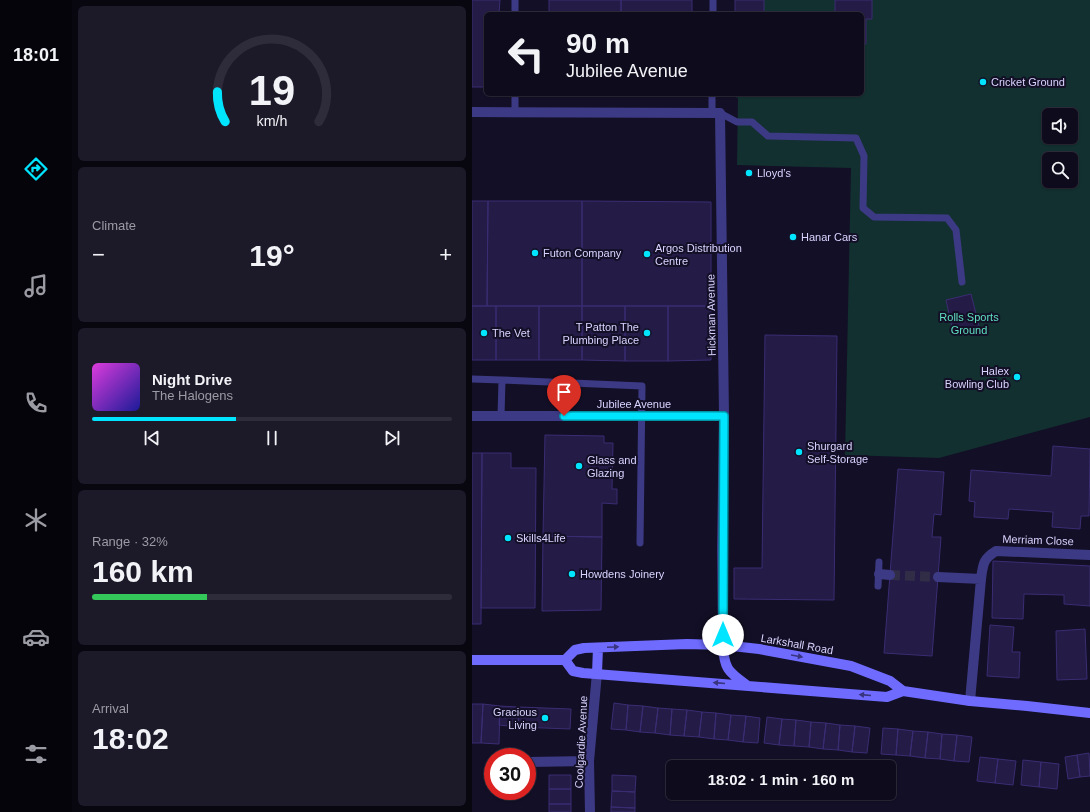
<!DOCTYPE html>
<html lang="en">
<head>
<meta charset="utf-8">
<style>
  :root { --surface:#0e0b1c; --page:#1c1929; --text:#f1f3f6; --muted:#9b9ba3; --line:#2e2b3b; --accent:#00e5ff }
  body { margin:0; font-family:Helvetica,sans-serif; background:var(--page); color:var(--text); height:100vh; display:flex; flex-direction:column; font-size:15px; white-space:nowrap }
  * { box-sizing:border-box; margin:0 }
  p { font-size:13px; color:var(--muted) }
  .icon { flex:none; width:22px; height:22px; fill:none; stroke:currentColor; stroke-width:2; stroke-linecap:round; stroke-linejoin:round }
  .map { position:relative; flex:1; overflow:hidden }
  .sheet { display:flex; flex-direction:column; gap:6px; padding:6px; background:#08060f; width:400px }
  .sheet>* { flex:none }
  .banner { position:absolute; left:12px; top:12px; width:380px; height:84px; border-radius:6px; box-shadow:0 1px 3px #0004,0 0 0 1px var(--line); background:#0e0b1c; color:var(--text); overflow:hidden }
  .fabs { position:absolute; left:570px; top:108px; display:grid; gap:8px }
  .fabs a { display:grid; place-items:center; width:36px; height:36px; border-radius:6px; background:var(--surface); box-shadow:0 1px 3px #0004,0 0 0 1px var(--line); font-size:20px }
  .speed { position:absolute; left:12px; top:748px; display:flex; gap:8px; font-size:20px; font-weight:700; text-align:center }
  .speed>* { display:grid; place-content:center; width:52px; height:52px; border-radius:50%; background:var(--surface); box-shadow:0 1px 3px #0004,0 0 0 1px var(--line); line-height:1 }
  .speed .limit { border:6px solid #d22; background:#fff; color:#111 }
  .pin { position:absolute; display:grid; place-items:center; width:34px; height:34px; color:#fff; margin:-41px -17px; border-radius:50% 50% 50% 0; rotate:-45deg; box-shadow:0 0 4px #0007 }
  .pin .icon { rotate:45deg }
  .me { position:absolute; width:44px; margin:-22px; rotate:0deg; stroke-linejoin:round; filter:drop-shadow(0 0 3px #0008) }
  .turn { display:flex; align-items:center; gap:14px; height:84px; padding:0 16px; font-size:18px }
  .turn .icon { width:52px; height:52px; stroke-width:2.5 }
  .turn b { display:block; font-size:28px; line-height:34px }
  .big { font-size:30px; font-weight:800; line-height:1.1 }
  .sheet .widget { flex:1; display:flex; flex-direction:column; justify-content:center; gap:6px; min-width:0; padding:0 14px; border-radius:6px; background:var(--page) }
  .sheet .dial { align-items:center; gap:0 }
  .dial svg { height:104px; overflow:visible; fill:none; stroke:var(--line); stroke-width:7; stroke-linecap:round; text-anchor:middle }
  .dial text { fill:var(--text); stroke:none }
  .song { display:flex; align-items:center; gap:12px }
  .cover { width:48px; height:48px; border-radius:6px; background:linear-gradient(135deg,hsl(300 70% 55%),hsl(240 70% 35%)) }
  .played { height:4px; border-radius:2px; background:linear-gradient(90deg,var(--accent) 40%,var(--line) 40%) }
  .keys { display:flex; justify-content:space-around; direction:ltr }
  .heat { display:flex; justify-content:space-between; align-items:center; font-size:22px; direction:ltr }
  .charge { height:6px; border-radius:3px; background:linear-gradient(90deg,#34c759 32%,var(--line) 0) }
  .trip { position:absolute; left:194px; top:760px; width:230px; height:40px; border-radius:6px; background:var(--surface); box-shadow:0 1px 3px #0004,0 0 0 1px var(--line); font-weight:800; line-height:40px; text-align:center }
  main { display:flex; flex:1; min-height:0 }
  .dock { display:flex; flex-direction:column; width:72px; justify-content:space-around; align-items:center; background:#06040b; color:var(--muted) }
  .dock .icon { width:28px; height:28px }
  .dock .current { color:var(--accent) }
  .dock b { font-size:18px; color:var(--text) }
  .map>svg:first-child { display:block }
  .green { fill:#12302f; fill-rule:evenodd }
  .building { fill:#241b47; stroke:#3b2d73 }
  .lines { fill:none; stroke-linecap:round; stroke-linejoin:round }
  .minor-tunnel { stroke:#312d47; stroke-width:10; stroke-dasharray:10 5; stroke-linecap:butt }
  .service { stroke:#3d3a85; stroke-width:7 }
  .minor { stroke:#3d3a85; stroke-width:10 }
  .secondary { stroke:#6f6bff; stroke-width:10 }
  .oneway { fill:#38347d }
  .route-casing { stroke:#0095a6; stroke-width:10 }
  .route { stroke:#00e5ff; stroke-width:7 }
  .poi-dot { fill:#00e5ff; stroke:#130f26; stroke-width:1.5 }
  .labels { text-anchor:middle; stroke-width:4; stroke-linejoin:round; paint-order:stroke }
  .poi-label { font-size:11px; fill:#d9d4ff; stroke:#130f26; text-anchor:start }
  .street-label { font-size:11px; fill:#d9d4ff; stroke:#130f26 }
  .park-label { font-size:11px; fill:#5fe0c0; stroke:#130f26 }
</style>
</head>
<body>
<main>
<nav class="dock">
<b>18:01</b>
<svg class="icon current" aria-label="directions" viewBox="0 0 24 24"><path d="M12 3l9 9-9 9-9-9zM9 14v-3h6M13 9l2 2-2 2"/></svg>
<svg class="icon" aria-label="music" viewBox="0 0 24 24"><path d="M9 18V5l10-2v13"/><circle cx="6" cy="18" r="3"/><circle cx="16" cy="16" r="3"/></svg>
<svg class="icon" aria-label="phone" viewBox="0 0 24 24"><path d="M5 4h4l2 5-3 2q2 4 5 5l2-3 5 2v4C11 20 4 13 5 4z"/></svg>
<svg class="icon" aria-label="climate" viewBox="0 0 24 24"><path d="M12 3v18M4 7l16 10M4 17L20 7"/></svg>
<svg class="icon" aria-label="car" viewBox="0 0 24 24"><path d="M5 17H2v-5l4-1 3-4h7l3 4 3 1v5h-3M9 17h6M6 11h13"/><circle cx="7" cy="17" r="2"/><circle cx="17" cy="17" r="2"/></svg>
<svg class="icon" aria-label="filters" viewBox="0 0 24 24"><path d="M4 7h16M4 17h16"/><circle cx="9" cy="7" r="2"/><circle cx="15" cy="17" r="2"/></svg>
</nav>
<section class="sheet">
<div class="widget dial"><svg viewBox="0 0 100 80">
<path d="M14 69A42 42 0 1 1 86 69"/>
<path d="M14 69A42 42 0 0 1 8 46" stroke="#00e5ff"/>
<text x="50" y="56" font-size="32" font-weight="700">19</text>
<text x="50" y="72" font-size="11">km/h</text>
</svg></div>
<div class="widget"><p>Climate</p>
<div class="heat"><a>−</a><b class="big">19°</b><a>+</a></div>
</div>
<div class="widget">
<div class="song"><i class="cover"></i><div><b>Night Drive</b><p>The Halogens</p></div></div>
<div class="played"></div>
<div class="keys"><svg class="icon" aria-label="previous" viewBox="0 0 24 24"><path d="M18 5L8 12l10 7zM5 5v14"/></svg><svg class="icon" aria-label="pause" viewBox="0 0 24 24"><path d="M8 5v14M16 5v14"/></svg><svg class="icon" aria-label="next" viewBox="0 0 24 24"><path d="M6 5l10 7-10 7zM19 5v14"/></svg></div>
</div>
<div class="widget"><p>Range · 32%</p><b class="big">160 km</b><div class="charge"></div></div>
<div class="widget"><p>Arrival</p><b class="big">18:02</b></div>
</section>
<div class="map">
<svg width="618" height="812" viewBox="0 0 618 812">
  <rect width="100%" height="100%" fill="#130f26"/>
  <path class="green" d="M263,0H618V417L467,458L373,455L379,168L265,165L266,98L263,97V94H390V14H263ZM577,115H599V137H577ZM577,159H599V181H577Z"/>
  <path class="building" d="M0,0H28L27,14H14L13,87H0Z
    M77,0H149V14H77Z
    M149,0H220V14H149Z
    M263,0H292V14H263Z
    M363,0H400V19H394V44H390V14H363Z
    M0,201H16L15,306H0Z
    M16,201H110V306H15Z
    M110,201L239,202V306H110Z
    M499,294L507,326L481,332L474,300Z
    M0,306H24V360H0Z
    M24,306H67V360H24Z
    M67,306H110V360H67Z
    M110,306H153V361L110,360Z
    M153,306H196V361H153Z
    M196,306H239V360L196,361Z
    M293,335L365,336L362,600L262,599V568H290Z
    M73,435L132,436V443H141L140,489H145V504L130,503V537L71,536Z
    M581,446L618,449L617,516H609L608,529L580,527L581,512L537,509L536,519L502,517L503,502L497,501L499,470L579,476Z
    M0,453H10L9,624H0Z
    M10,453H39V468H64L63,608H9Z
    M426,469L472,472L469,515L462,514L460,537H469L460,656L412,653Z
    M71,536L130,537L129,610L70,611Z
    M521,561L618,566V606L592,604V595L552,594L551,619L520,618Z
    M518,625L542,627L540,652H548L547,678L515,676Z
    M613,629L615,679L585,680L584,631Z
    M142,703L156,705L154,730L139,729Z
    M0,704H11L9,743H0Z
    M11,704L28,706L27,744L9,743Z
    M156,705L171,706L168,732L154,730Z
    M28,706L47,707L46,727L27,725Z
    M171,706L186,708L183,733L168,732Z
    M47,707L99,709L98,729L46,727Z
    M186,708L200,709L198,735L183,733Z
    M200,709L215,710L212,736L198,735Z
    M215,710L230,712L227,737L212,736Z
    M230,712L244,713L242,739L227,737Z
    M244,713L259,715L256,740L242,739Z
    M259,715L274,716L271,742L256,740Z
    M274,716L288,718L286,743L271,742Z
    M295,717L310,719L307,745L292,743Z
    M310,719L324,720L322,746L307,745Z
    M324,720L339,722L337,747L322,746Z
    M339,722L354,723L351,749L337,747Z
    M354,723L368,725L366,750L351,749Z
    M368,725L383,726L380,752L366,750Z
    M383,726L398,728L395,753L380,752Z
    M411,728L426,729L424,755L409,754Z
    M426,729L441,731L438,756L424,755Z
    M441,731L456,732L453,758L438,756Z
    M456,732L470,734L468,759L453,758Z
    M470,734L485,735L482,761L468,759Z
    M485,735L500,737L497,762L482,761Z
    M617,753L618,776L608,777L605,755Z
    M605,755L608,777L596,779L593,757Z
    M508,757L526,759L523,783L505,781Z
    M526,759L544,761L541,785L523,783Z
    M551,760L569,762L567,787L549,785Z
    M569,762L587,764L585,789L567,787Z
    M77,775H99V789H77Z
    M140,775L164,776L163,792L140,791Z
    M77,789H99V804H77Z
    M140,791L163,792V808L139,807Z
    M77,804H99V812H77Z
    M139,807L163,808V812H139Z"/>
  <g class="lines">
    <path class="minor-tunnel" d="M418,575L466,577"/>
    <path class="service" d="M43,14V0
      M241,14V0
      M43,112V94
      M240,113V94
      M248,113L265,122H280L296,136L384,138L392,156L391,208L402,217L475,218L484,230L490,282
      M0,379L30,380
      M29,416L30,380L170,386L168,543
      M406,586L407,562"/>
    <path class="minor" d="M0,112L248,113L252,416L250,549L251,645
      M0,416H252
      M407,574L418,575
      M466,577L509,579
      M498,701L509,579C511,564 511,559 524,551L618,555
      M55,762L117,761
      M118,812L117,761L125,673"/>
    <path class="secondary" d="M251,645C252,670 257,672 276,686
      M0,660H93L103,650L112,648L215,644L251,645L287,649L379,666L418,681L431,691
      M93,660L101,671L111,673L415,697L431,691L498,701L555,706L618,713
      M125,673L126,648"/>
  </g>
  <defs><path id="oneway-solid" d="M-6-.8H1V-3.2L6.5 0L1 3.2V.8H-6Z"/></defs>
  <g class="oneway">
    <use href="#oneway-solid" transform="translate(141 647) rotate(-2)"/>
    <use href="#oneway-solid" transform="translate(325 656) rotate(10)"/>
    <use href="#oneway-solid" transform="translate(247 683) rotate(-175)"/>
    <use href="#oneway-solid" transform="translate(393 695) rotate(-175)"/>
  </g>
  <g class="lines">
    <defs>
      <path id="route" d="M92,416H252L251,635"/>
    </defs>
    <use href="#route" class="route-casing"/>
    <use href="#route" class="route"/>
  </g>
  <g class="poi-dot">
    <circle cx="511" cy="82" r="4"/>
    <circle cx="277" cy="173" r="4"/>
    <circle cx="321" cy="237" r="4"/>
    <circle cx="63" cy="253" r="4"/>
    <circle cx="175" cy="254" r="4"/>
    <circle cx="12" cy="333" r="4"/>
    <circle cx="175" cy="333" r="4"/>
    <circle cx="545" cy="377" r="4"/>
    <circle cx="327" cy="452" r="4"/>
    <circle cx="107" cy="466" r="4"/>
    <circle cx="36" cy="538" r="4"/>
    <circle cx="100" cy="574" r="4"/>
    <circle cx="73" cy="718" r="4"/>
  </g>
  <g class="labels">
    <g class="poi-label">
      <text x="519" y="86">Cricket Ground</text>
      <text x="285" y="177">Lloyd’s</text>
      <text x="329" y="241">Hanar Cars</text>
      <text x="183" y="252">Argos Distribution<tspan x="183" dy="13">Centre</tspan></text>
      <text x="71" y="257">Futon Company</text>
      <text x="167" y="331" text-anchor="end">T Patton The<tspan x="167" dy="13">Plumbing Place</tspan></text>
      <text x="20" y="337">The Vet</text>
      <text x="537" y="375" text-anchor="end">Halex<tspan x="537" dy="13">Bowling Club</tspan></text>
      <text x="335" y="450">Shurgard<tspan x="335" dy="13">Self-Storage</tspan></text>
      <text x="115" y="464">Glass and<tspan x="115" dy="13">Glazing</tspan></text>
      <text x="44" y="542">Skills4Life</text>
      <text x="108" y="578">Howdens Joinery</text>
      <text x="65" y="716" text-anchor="end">Gracious<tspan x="65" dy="13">Living</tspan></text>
    </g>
    <g class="street-label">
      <text transform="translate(239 315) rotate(-91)" y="4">Hickman Avenue</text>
      <text x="162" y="408">Jubilee Avenue</text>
      <text transform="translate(566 540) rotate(2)" y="4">Merriam Close</text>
      <text transform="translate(325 644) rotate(10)" y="4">Larkshall Road</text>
      <text transform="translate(109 742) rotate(-87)" y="4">Coolgardie Avenue</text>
    </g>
    <g class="park-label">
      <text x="497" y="321">Rolls Sports<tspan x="497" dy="13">Ground</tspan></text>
    </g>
  </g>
</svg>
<div class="fabs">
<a><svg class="icon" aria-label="sound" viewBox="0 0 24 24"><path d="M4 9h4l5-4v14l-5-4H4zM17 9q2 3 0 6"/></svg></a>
<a><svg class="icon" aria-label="search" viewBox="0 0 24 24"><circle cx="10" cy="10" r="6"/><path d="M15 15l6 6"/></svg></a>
</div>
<div class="speed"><div class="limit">30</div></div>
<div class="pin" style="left:92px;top:416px;background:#d93025"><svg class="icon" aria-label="arrive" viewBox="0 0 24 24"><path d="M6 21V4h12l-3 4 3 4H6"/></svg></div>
<svg class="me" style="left:251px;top:635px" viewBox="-20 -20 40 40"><circle r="19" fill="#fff"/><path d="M0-13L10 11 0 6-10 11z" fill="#00e5ff"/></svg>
<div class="trip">18:02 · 1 min · 160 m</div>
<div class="banner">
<div class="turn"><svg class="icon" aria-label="left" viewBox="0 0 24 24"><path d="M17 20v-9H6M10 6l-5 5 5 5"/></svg><div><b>90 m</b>Jubilee Avenue</div></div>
</div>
</div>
</main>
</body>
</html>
